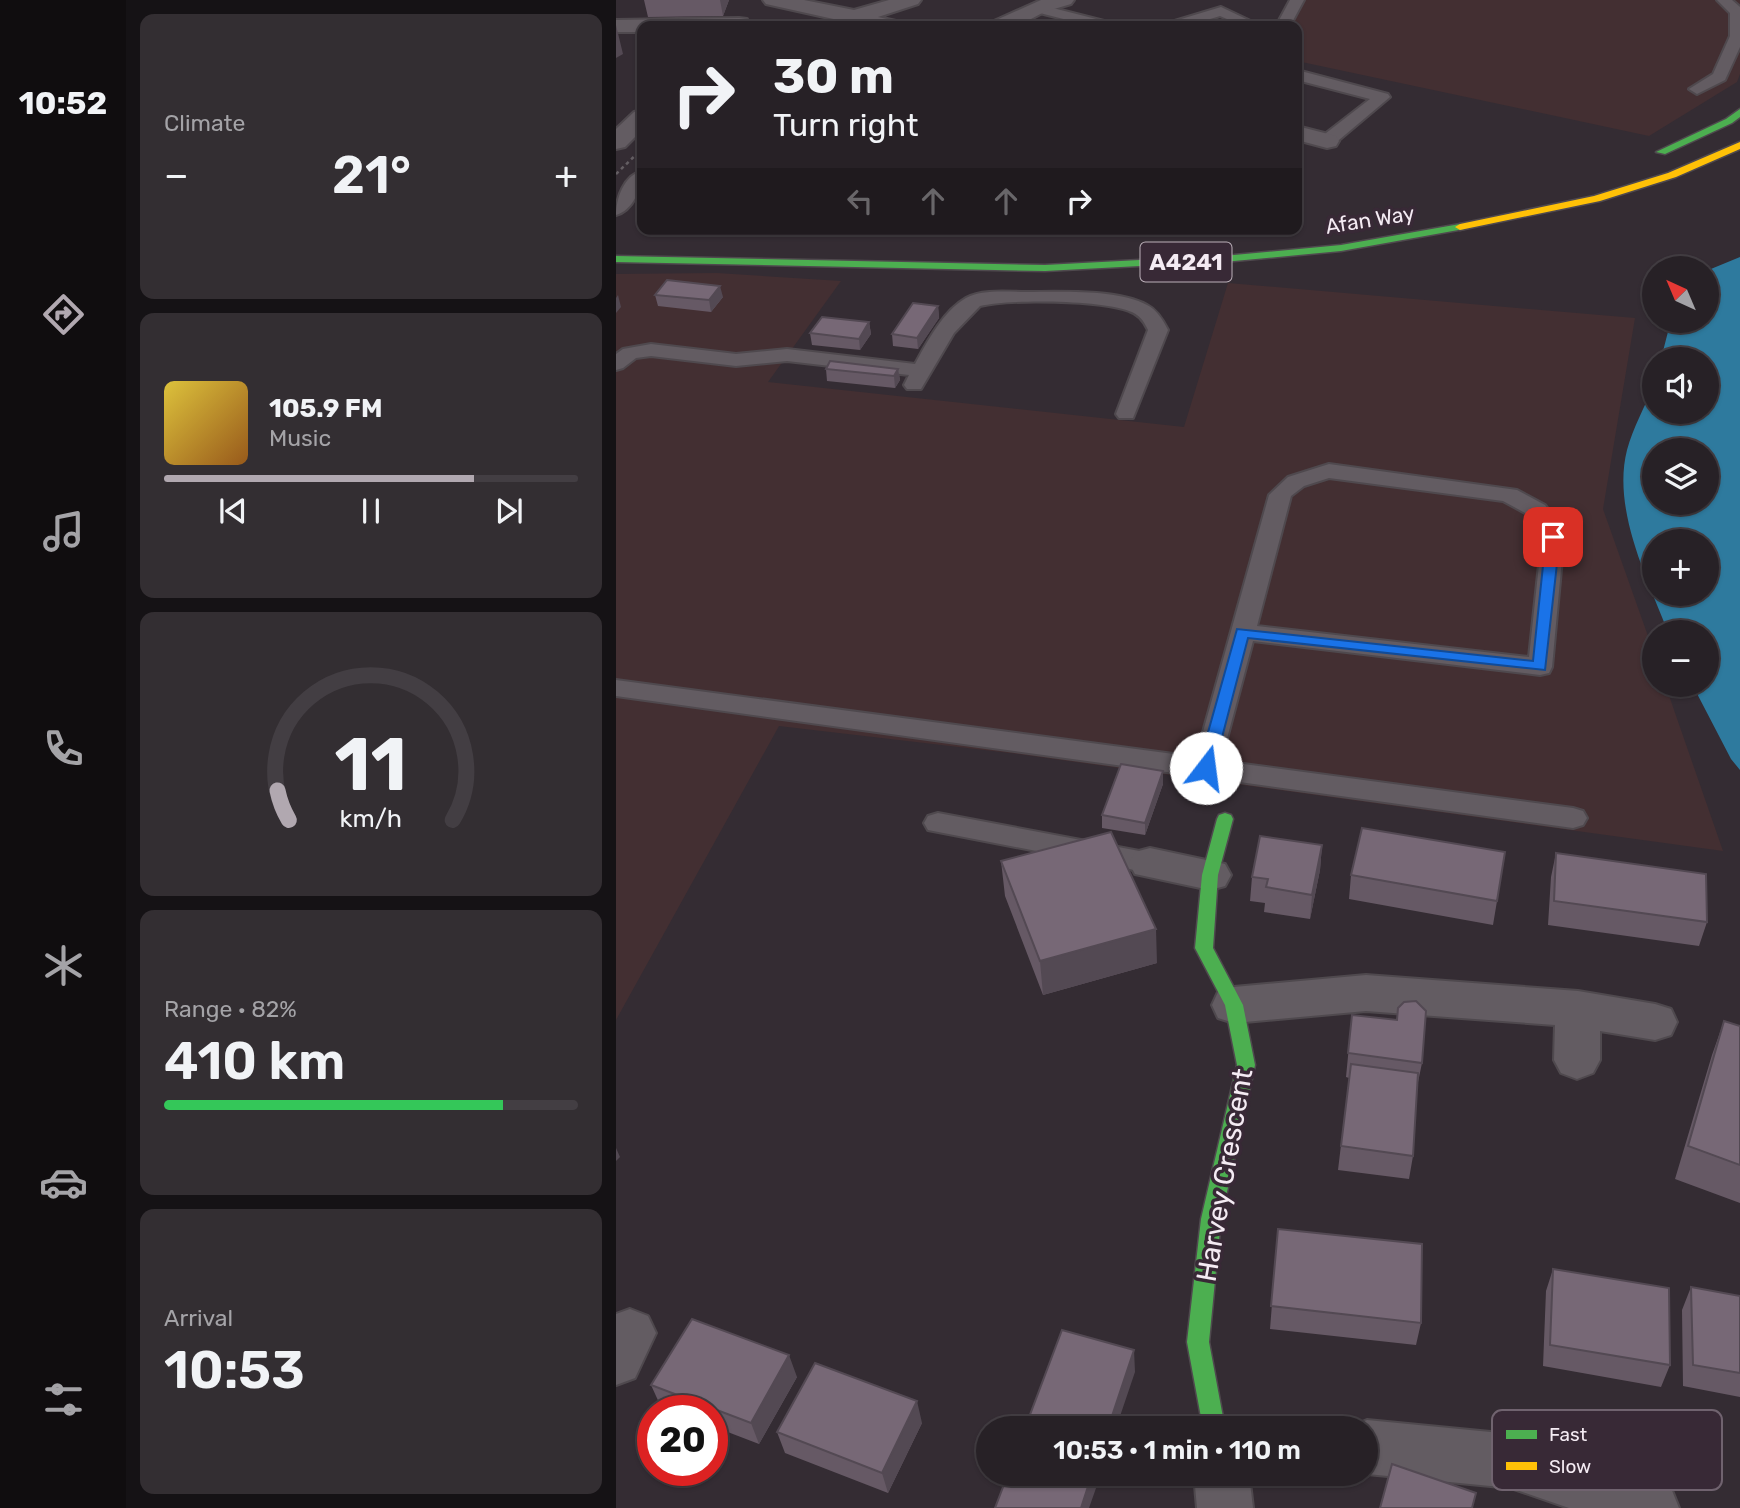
<!DOCTYPE html>
<html lang="en">
<head>
<meta charset="utf-8">
<style>
  :root { --surface:#272126; --page:#332e32; --text:#f1f3f6; --muted:#a4a3a7; --line:#433e43; --accent:#b1a8b0 }
  body { margin:0; font-family:Rubik,sans-serif; background:var(--page); color:var(--text); height:100vh; display:flex; flex-direction:column; font-size:26px; white-space:nowrap }
  * { box-sizing:border-box; margin:0 }
  p { font-size:23px; color:var(--muted) }
  .icon { flex:none; width:38px; height:38px; fill:none; stroke:currentColor; stroke-width:2; stroke-linecap:round; stroke-linejoin:round }
  .map { position:relative; flex:1; overflow:hidden }
  .sheet { display:flex; flex-direction:column; gap:14px; padding:14px; background:#151215; width:490px }
  .sheet>* { flex:none }
  .top-card { position:absolute; left:21px; top:21px; width:665px; height:214px; border-radius:14px; box-shadow:0 2px 5px #0004,0 0 0 2px var(--line); background:#272126; color:var(--text); overflow:hidden }
  .needle { width:46px; rotate:316deg }
  .controls { position:absolute; left:1026px; top:256px; display:grid; gap:14px }
  .controls a { display:grid; place-items:center; width:77px; height:77px; border-radius:50%; background:var(--surface); box-shadow:0 2px 5px #0004,0 0 0 2px var(--line); font-size:35px }
  .speed { position:absolute; left:21px; top:1395px; display:flex; gap:14px; font-size:35px; font-weight:700; text-align:center }
  .speed>* { display:grid; place-content:center; width:91px; height:91px; border-radius:50%; background:var(--surface); box-shadow:0 2px 5px #0004,0 0 0 2px var(--line); line-height:1 }
  .speed .limit { border:10px solid #d22; background:#fff; color:#111 }
  .pin { position:absolute; display:grid; place-items:center; width:60px; height:60px; color:#fff; margin:-30px; border-radius:14px; box-shadow:0 4px 10px #0006 }
  .me { position:absolute; width:77px; margin:-38px; rotate:15deg; stroke-linejoin:round; filter:drop-shadow(0 0 5px #0008) }
  .turn { display:flex; align-items:center; gap:24px; height:147px; padding:0 21px; font-size:32px }
  .turn .icon { width:91px; height:91px; stroke-width:2.5 }
  .turn b { display:block; font-size:49px; line-height:60px }
  .lanes { display:flex; align-items:center; height:66px; padding:0 21px; background:#0003; justify-content:center; gap:35px; direction:ltr }
  .lanes .off { opacity:.35 }
  .big { font-size:52px; font-weight:600; line-height:1.1 }
  .sheet .widget { flex:1; display:flex; flex-direction:column; justify-content:center; gap:10px; min-width:0; padding:0 24px; border-radius:14px; background:var(--page) }
  .sheet .dial { align-items:center; gap:0 }
  .dial svg { height:182px; overflow:visible; fill:none; stroke:var(--line); stroke-width:7; stroke-linecap:round; text-anchor:middle }
  .dial text { fill:var(--text); stroke:none }
  .song { display:flex; align-items:center; gap:21px }
  .cover { width:84px; height:84px; border-radius:10px; background:linear-gradient(135deg,hsl(50 70% 55%),hsl(30 70% 35%)) }
  .played { height:7px; border-radius:4px; background:linear-gradient(90deg,var(--accent) 75%,var(--line) 75%) }
  .keys { display:flex; justify-content:space-around; direction:ltr }
  .heat { display:flex; justify-content:space-between; align-items:center; font-size:38px; direction:ltr }
  .charge { height:10px; border-radius:5px; background:linear-gradient(90deg,#34c759 82%,var(--line) 0) }
  .trip { position:absolute; left:360px; top:1416px; width:402px; height:70px; border-radius:35px; background:var(--surface); box-shadow:0 2px 5px #0004,0 0 0 2px var(--line); font-weight:600; line-height:70px; text-align:center }
  main { display:flex; flex:1; min-height:0 }
  .menu { display:flex; flex-direction:column; width:126px; justify-content:space-around; align-items:center; background:#100d0f; color:var(--muted) }
  .menu .icon { width:49px; height:49px }
  .menu .active { color:var(--accent) }
  .menu b { font-size:32px; color:var(--text) }
  .map>svg:first-child { display:block }
  .industrial { fill:#432f32 }
  .water { fill:#2e7a9e; fill-rule:evenodd }
  .lines { fill:none; stroke-linecap:round; stroke-linejoin:round }
  .lane-casing { stroke:#4f494e; stroke-width:4 }
  .street-casing { stroke:#4f494e; stroke-width:4 }
  .fast-casing { stroke:#4f494e; stroke-width:3 }
  .slow-casing { stroke:#4f494e; stroke-width:3 }
  .lane { fill:#635c62; fill-rule:evenodd }
  .street { fill:#635c62; fill-rule:evenodd }
  .fast { fill:#4caf50; fill-rule:evenodd }
  .slow { fill:#ffc107; fill-rule:evenodd }
  .path-bridge { stroke:#645e63; stroke-width:2.5; stroke-dasharray:3.5 3.5; stroke-linecap:butt }
  .wall { fill:#665965 }
  .shaded-wall { fill:#534953 }
  .building { fill:#776876; stroke:#534953; stroke-width:2 }
  .route { fill:#1a73e8; stroke:#114b97; stroke-width:2 }
  .labels { text-anchor:middle; stroke-width:7; stroke-linejoin:round; paint-order:stroke }
  .far-street-label { font-size:21px; fill:#f4ebf3; stroke:#382936 }
  .shield { fill:#382936; stroke:#bcb1ba; stroke-width:2 }
  .shield-label { font-size:23px; font-weight:bold; fill:#f4ebf3 }
  .near-street-label { font-size:28px; fill:#f4ebf3; stroke:#382936 }
  .key { fill:#382936; stroke:#70636f; stroke-width:2 }
  .key-label { font-size:19px; fill:#f4ebf3 }
</style>
</head>
<body>
<main>
<nav class="menu">
<b>10:52</b>
<svg class="icon active" aria-label="directions" viewBox="0 0 24 24"><path d="M12 3l9 9-9 9-9-9zM9 14v-3h6M13 9l2 2-2 2"/></svg>
<svg class="icon" aria-label="music" viewBox="0 0 24 24"><path d="M9 18V5l10-2v13"/><circle cx="6" cy="18" r="3"/><circle cx="16" cy="16" r="3"/></svg>
<svg class="icon" aria-label="phone" viewBox="0 0 24 24"><path d="M5 4h4l2 5-3 2q2 4 5 5l2-3 5 2v4C11 20 4 13 5 4z"/></svg>
<svg class="icon" aria-label="climate" viewBox="0 0 24 24"><path d="M12 3v18M4 7l16 10M4 17L20 7"/></svg>
<svg class="icon" aria-label="car" viewBox="0 0 24 24"><path d="M5 17H2v-5l4-1 3-4h7l3 4 3 1v5h-3M9 17h6M6 11h13"/><circle cx="7" cy="17" r="2"/><circle cx="17" cy="17" r="2"/></svg>
<svg class="icon" aria-label="filters" viewBox="0 0 24 24"><path d="M4 7h16M4 17h16"/><circle cx="9" cy="7" r="2"/><circle cx="15" cy="17" r="2"/></svg>
</nav>
<section class="sheet">
<div class="widget"><p>Climate</p>
<div class="heat"><a>−</a><b class="big">21°</b><a>+</a></div>
</div>
<div class="widget">
<div class="song"><i class="cover"></i><div><b>105.9 FM</b><p>Music</p></div></div>
<div class="played"></div>
<div class="keys"><svg class="icon" aria-label="previous" viewBox="0 0 24 24"><path d="M18 5L8 12l10 7zM5 5v14"/></svg><svg class="icon" aria-label="pause" viewBox="0 0 24 24"><path d="M8 5v14M16 5v14"/></svg><svg class="icon" aria-label="next" viewBox="0 0 24 24"><path d="M6 5l10 7-10 7zM19 5v14"/></svg></div>
</div>
<div class="widget dial"><svg viewBox="0 0 100 80">
<path d="M14 69A42 42 0 1 1 86 69"/>
<path d="M14 69A42 42 0 0 1 9 56" stroke="#b1a8b0"/>
<text x="50" y="56" font-size="32" font-weight="700">11</text>
<text x="50" y="72" font-size="11">km/h</text>
</svg></div>
<div class="widget"><p>Range · 82%</p><b class="big">410 km</b><div class="charge"></div></div>
<div class="widget"><p>Arrival</p><b class="big">10:53</b></div>
</section>
<div class="map">
<svg width="1124" height="1508" viewBox="0 0 1124 1508">
  <rect width="100%" height="100%" fill="#342c33"/>
  <path class="industrial" d="M685,0H1124V74L1121,82L1033,136L681,61V26H671Z
    M101,273L225,281L152,382L568,427L612,283L1019,318L987,509L1038,653V684H1049L1107,851L394,753L163,726L0,1020V274Z"/>
  <path class="water" d="M1124,257V770L1115,759L1076,684H1090V632H1052C1031,578 996,509 1011,450C1017,428 1029,406 1038,385V411H1090V359H1045L1055,320H1090V271ZM1038,450H1090V502H1038ZM1038,541H1090V593H1038Z"/>
  <g class="lines">
    <defs>
      <path id="lane" d="M674,0H688L674,26H660Z
        M1101,0H1116L1124,7V47L1109,80L1081,94L1073,89L1097,74L1114,36V13Z
        M421,4L496,23L498,26H475L416,11L414,8Z
        M605,7L645,26H627L604,16L571,26H550L552,23Z
        M681,70L772,94L774,97L717,145H705L703,141L705,137L754,99L681,80Z
        M26,171C27,186 17,211 0,215C0,199 8,175 26,171Z
        M410,292C443,292 502,289 531,305C541,310 547,320 552,330L517,418H503L500,414L532,330C528,321 523,314 513,311C485,300 393,299 364,306L338,333L305,389H291L288,385L293,375L171,361L120,366L35,356L20,358L7,368L0,370V354L7,349L35,344L120,354L171,349L299,364C311,342 327,311 350,298C366,289 392,292 410,292Z
        M713,464L901,490L929,505L943,524L948,537L936,667L933,673L924,675L637,641L605,761L957,808L967,811L971,818L967,825L957,828L0,696V680L580,757L653,495L672,477ZM713,478L887,501L913,515L926,537L913,657L641,626L675,496L688,486Z
        M322,813L534,853L544,856L548,863L544,870L534,873L312,830L308,823L312,816Z"/>
      <path id="street" d="M147,0H188L238,10L273,0H305L302,4L262,17L280,21L283,26H249L150,4Z
        M425,0H458L455,4L428,12L402,26H375L378,21Z
        M123,18L131,19L132,26H26V32H0V20Z
        M26,110V130L9,147L0,149V129L18,112Z
        M681,126L720,136L723,141L720,146L711,148L681,140Z
        M534,848L609,864L615,875L609,886L594,890L519,874L513,863L519,852Z
        M750,975L962,991L1039,1004L1055,1009L1061,1022L1055,1035L1039,1040L984,1031V1060L977,1073L961,1079L945,1073L938,1060L939,1025L750,1011L618,1023L602,1018L596,1005L602,992L618,987Z
        M14,1309L32,1316L40,1333L19,1378L0,1385V1314Z
        M751,1420L895,1434L1055,1488L1063,1508H953L895,1488L751,1474V1428H732Z
        M578,1474H633L637,1508H581Z"/>
      <path id="fast" d="M1124,109V117L1116,123L1049,154L1040,152L1110,119Z
        M844,224L848,225V229L725,251L618,261L429,271L0,262V256L429,265L618,255L725,245Z
        M609,813L615,815L617,819L602,875L597,948L627,1005L639,1065L605,1219L593,1342L609,1428H587L571,1342L585,1219L621,1065L609,1005L579,948L586,875L601,819L603,815Z"/>
      <path id="slow" d="M1124,142V149L1060,177L984,201L844,230L839,227L844,224L978,196L1052,173Z"/>
    </defs>
    <use href="#lane" class="lane-casing"/>
    <use href="#street" class="street-casing"/>
    <use href="#fast" class="fast-casing"/>
    <use href="#slow" class="slow-casing"/>
    <use href="#lane" class="lane"/>
    <use href="#street" class="street"/>
    <use href="#fast" class="fast"/>
    <use href="#slow" class="slow"/>
    <path class="path-bridge" d="M0,174L26,149"/>
  </g>
  <path class="wall" d="M28,0H113L107,16L32,17Z
    M39,295L107,297L95,312L42,306Z
    M322,306L323,318L302,349L277,346L276,334Z
    M253,322L255,334L244,350L196,345L194,333Z
    M210,369H282L284,380L279,388L211,381Z
    M547,771V784L529,835L486,828V815Z
    M706,845L704,870L694,919L648,912L649,903L634,901L636,877Z
    M940,853L1091,922L1083,946L932,925L935,877Z
    M385,861L541,963L427,995L389,896Z
    M735,875L881,901L877,925L733,899Z
    M736,1015L780,1020L806,1063L801,1087L797,1156L793,1179L722,1170L733,1078L730,1077Z
    M1108,1021L1124,1026V1203L1059,1179L1096,1055Z
    M662,1229L805,1323L800,1345L654,1329Z
    M937,1269L1054,1365L1045,1387L927,1366L930,1291Z
    M1075,1287L1124,1296V1397L1067,1386L1066,1310Z
    M181,1377L143,1444L96,1426V1410H55L45,1407L35,1385Z
    M306,1423L272,1493L169,1453L161,1432Z"/>
  <path class="shaded-wall" d="M104,0H113L107,16Z
    M0,25L7,54L0,58Z
    M104,286L107,297L95,312L93,300Z
    M2,295L5,307L0,313V298Z
    M322,306L323,318L302,349L301,338Z
    M253,322L255,334L244,350L243,339Z
    M282,369L284,380L279,388L278,376Z
    M547,771V784L529,835V823Z
    M706,845L704,870L694,919L696,895Z
    M540,929L541,963L427,995L424,961Z
    M0,1148L4,1157L0,1161Z
    M518,1350L519,1372L500,1428H492Z
    M173,1355L181,1377L143,1444L135,1423Z
    M301,1401L306,1423L272,1493L266,1473Z
    M476,1474H485L473,1508H465Z"/>
  <path class="building" d="M51,280L104,286L93,300L39,295Z
    M297,303L322,306L301,338L276,334Z
    M206,317L253,322L243,339L194,333Z
    M214,361L282,369L278,376L210,369Z
    M505,764L547,771L529,823L486,815Z
    M746,828L889,852L881,901L735,875Z
    M495,832L540,929L424,961L385,861Z
    M644,836L706,845L696,895L650,887L652,879L636,877Z
    M940,853L1090,874L1091,922L938,901Z
    M800,1001L810,1011L806,1063L732,1053L736,1015L781,1020L782,1008L788,1002Z
    M1108,1021L1124,1026V1165L1072,1146Z
    M735,1064L802,1073L797,1156L725,1146Z
    M662,1229L806,1244L805,1323L655,1306Z
    M937,1269L1053,1288L1054,1365L934,1345Z
    M1075,1287L1124,1296V1373L1077,1365Z
    M76,1319L173,1355L135,1423L35,1385Z
    M446,1330L518,1350L492,1428H409Z
    M199,1363L301,1401L266,1473L161,1432Z
    M776,1464L860,1493L856,1508H764Z
    M392,1474H476L465,1508H379Z"/>
  <path class="route" d="M937,533L944,537L929,670L632,638L598,768L596,772H584L582,768L621,629L917,661L930,537Z"/>
  <g class="labels">
    <g class="far-street-label">
      <text transform="translate(754 220) rotate(-9)" y="7">Afan Way</text>
    </g>
    <rect class="shield" x="524.5" y="242.5" width="91" height="39" rx="5"/>
    <g class="shield-label">
      <text x="570" y="270">A4241</text>
    </g>
    <g class="near-street-label">
      <text transform="translate(608 1175) rotate(-80)" y="10">Harvey Crescent</text>
    </g>
  </g>
  <rect x="876" y="1410" width="230" height="80" rx="10" class="key"/>
  <rect x="890" y="1430" width="31" height="9" fill="#4caf50"/>
  <rect x="890" y="1462" width="31" height="8" fill="#ffc107"/>
  <g class="key-label">
    <text x="933" y="1441">Fast</text>
    <text x="933" y="1473">Slow</text>
  </g>
</svg>
<div class="controls">
<a><svg class="needle" viewBox="-14 -14 28 28"><path d="M0-13l5 13h-10z" fill="#e53935"/><path d="M0 13l5-13h-10z" fill="#a4a3a7"/></svg></a>
<a><svg class="icon" aria-label="sound" viewBox="0 0 24 24"><path d="M4 9h4l5-4v14l-5-4H4zM17 9q2 3 0 6"/></svg></a>
<a><svg class="icon" aria-label="layers" viewBox="0 0 24 24"><path d="M12 4l9 5-9 5-9-5zM3 14l9 5 9-5"/></svg></a>
<a>+</a>
<a>−</a>
</div>
<div class="speed"><div class="limit">20</div></div>
<div class="pin" style="left:937px;top:537px;background:#d93025"><svg class="icon" aria-label="arrive" viewBox="0 0 24 24"><path d="M6 21V4h12l-3 4 3 4H6"/></svg></div>
<svg class="me" style="left:590px;top:768px" viewBox="-20 -20 40 40"><circle r="19" fill="#fff"/><path d="M0-13L10 11 0 6-10 11z" fill="#1a73e8"/></svg>
<div class="trip">10:53 · 1 min · 110 m</div>
<div class="top-card">
<div class="turn"><svg class="icon" aria-label="right" viewBox="0 0 24 24"><path d="M7 20v-9h11M14 6l5 5-5 5"/></svg><div><b>30 m</b>Turn right</div></div>
<div class="lanes"><svg class="icon off" aria-label="left" viewBox="0 0 24 24"><path d="M17 20v-9H6M10 6l-5 5 5 5"/></svg><svg class="icon off" aria-label="ahead" viewBox="0 0 24 24"><path d="M12 20V5M6 11l6-6 6 6"/></svg><svg class="icon off" aria-label="ahead" viewBox="0 0 24 24"><path d="M12 20V5M6 11l6-6 6 6"/></svg><svg class="icon" aria-label="right" viewBox="0 0 24 24"><path d="M7 20v-9h11M14 6l5 5-5 5"/></svg></div>
</div>
</div>
</main>
</body>
</html>
